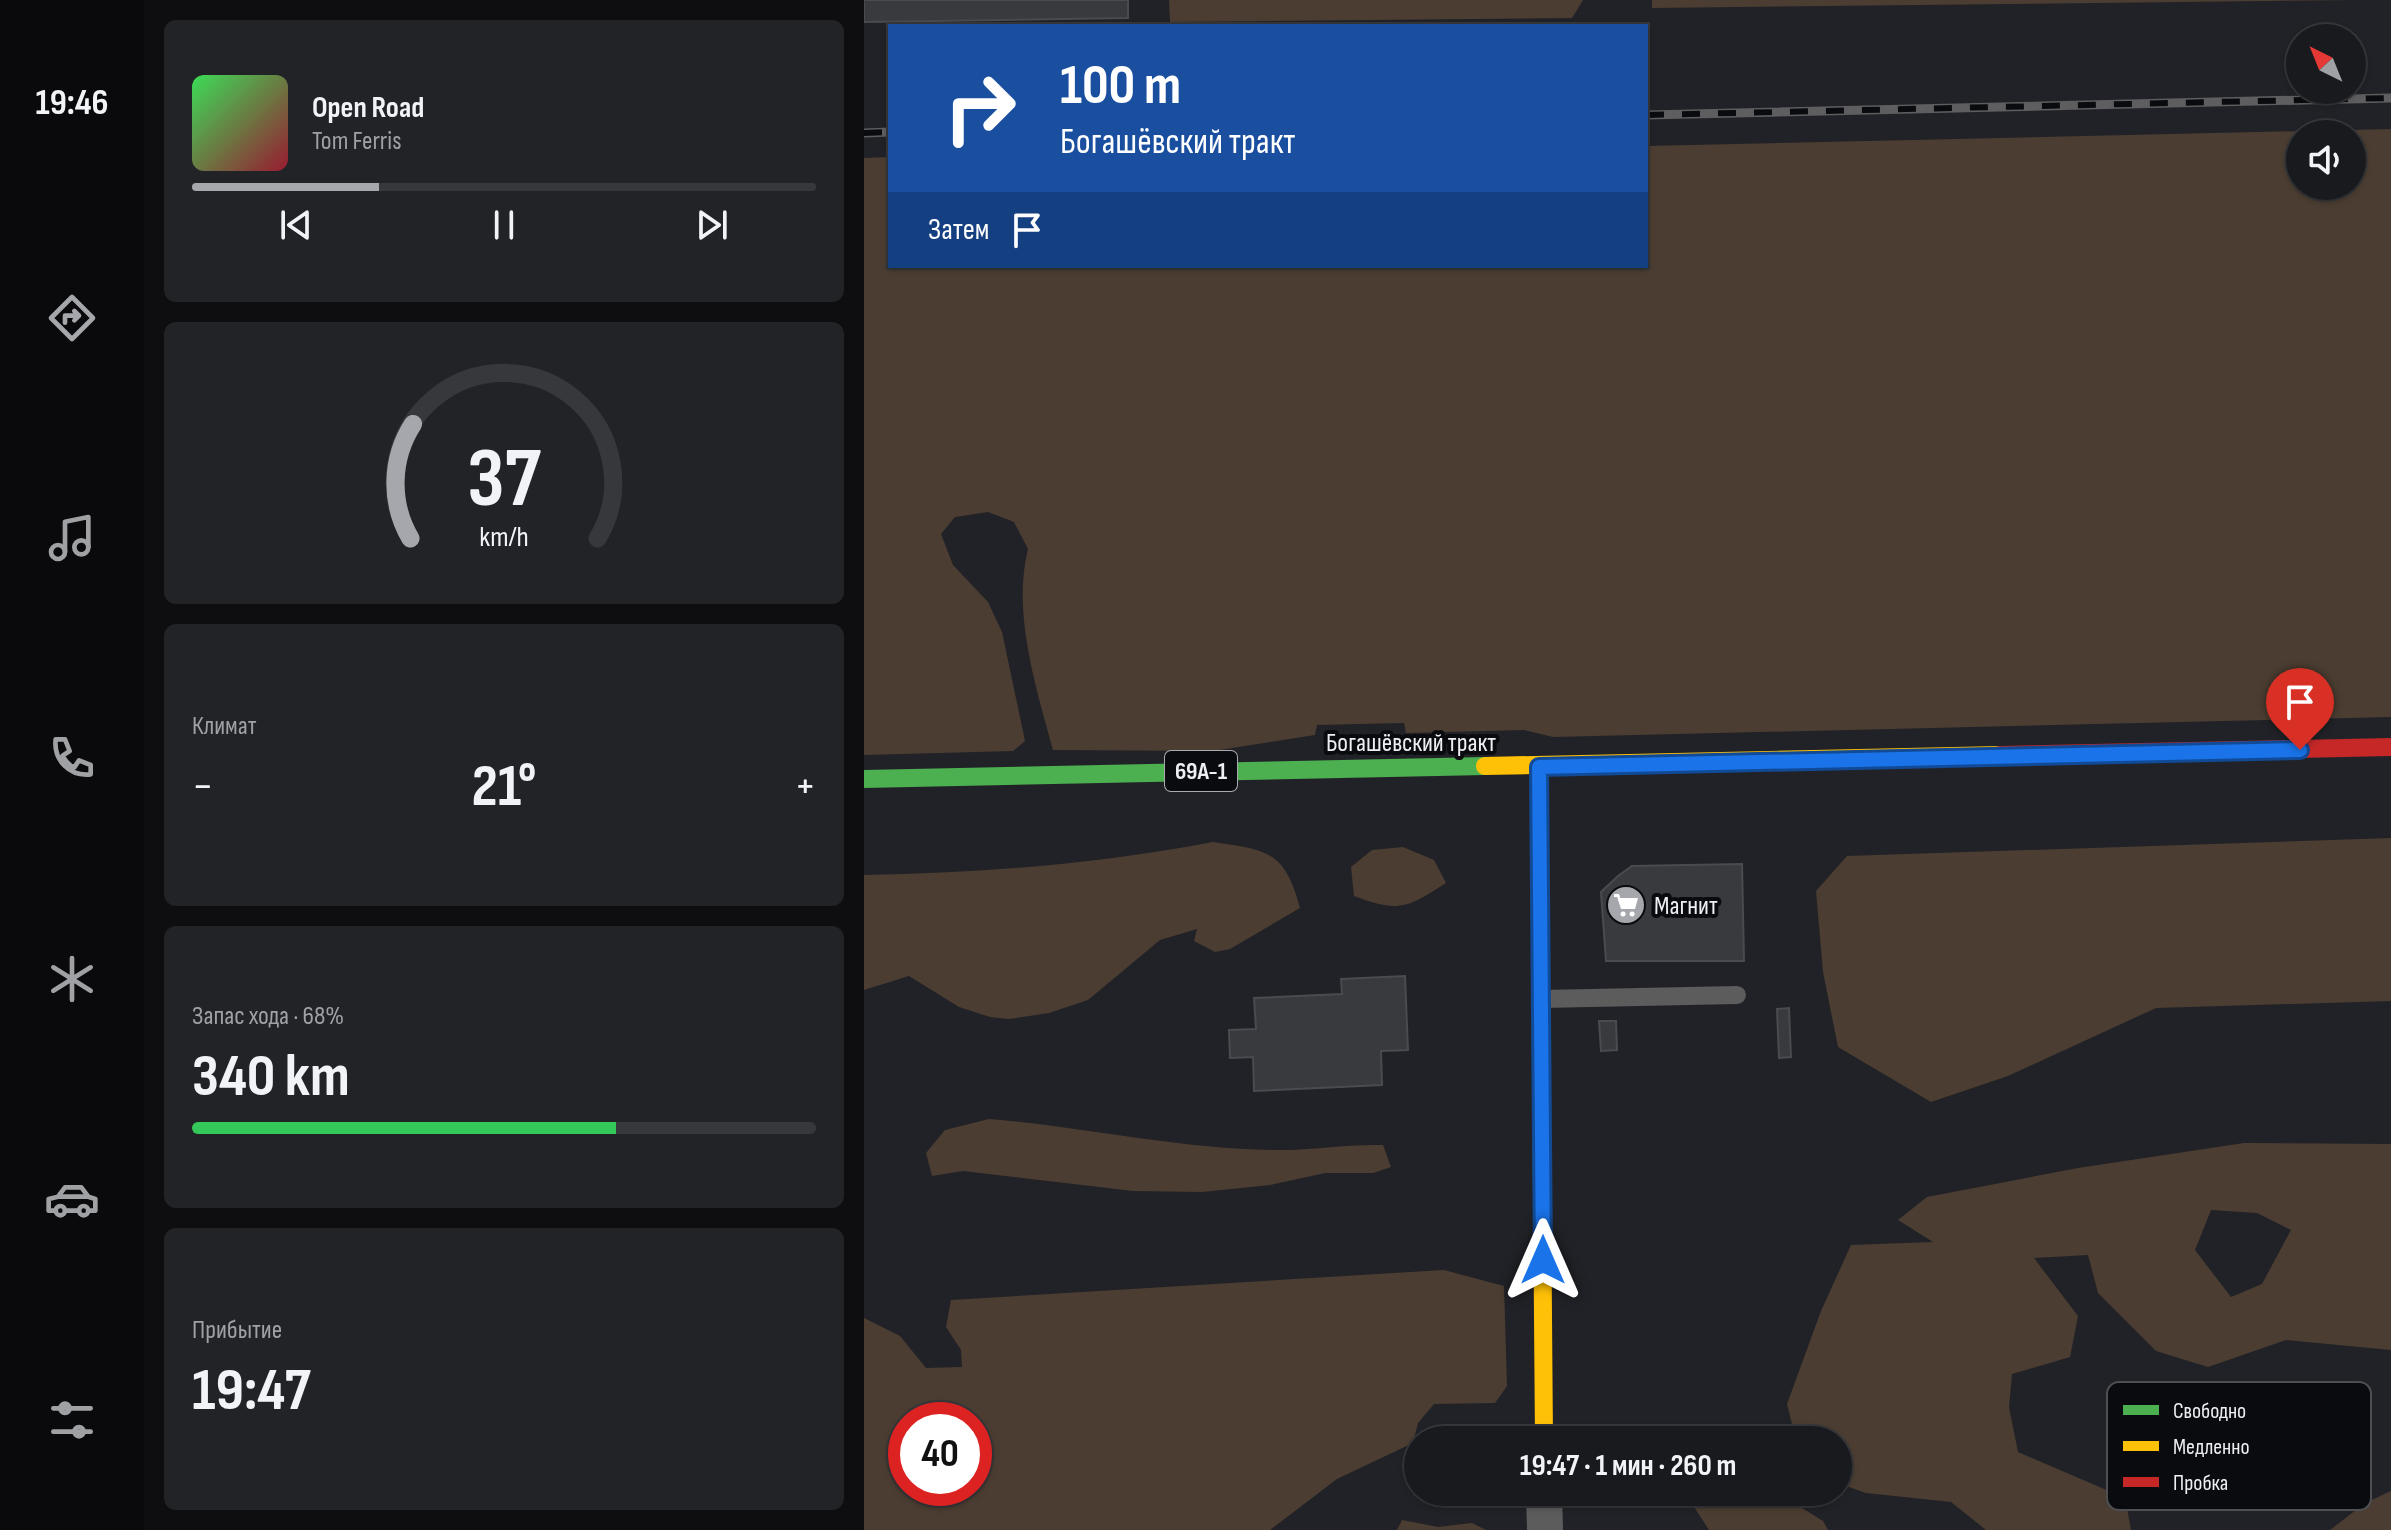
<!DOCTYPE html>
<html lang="ru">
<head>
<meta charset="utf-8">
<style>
  :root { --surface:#191a1d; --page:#222326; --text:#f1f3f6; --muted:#9fa1a4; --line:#37383b; --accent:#a6a7ad }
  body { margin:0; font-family:"Sofia Sans Condensed",sans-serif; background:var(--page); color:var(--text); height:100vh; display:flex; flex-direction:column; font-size:30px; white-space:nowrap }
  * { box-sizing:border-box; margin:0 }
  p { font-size:26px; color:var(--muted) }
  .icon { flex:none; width:44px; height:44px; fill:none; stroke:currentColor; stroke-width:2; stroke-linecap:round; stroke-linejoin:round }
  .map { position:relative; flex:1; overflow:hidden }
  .sheet { display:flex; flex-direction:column; gap:20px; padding:20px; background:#0e0e10; width:720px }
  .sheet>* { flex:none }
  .top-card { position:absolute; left:24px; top:24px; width:760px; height:244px; border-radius:0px; box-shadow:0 2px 6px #0004,0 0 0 2px var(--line); background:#1a4fa0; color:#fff; overflow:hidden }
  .needle { width:52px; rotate:317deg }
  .fabs { position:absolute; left:1422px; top:24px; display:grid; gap:16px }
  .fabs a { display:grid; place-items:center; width:80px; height:80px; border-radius:50%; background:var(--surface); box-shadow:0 2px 6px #0004,0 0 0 2px var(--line); font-size:40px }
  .speed { position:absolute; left:24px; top:1402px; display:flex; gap:16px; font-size:40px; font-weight:700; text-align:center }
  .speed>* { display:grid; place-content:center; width:104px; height:104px; border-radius:50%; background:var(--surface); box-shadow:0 2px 6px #0004,0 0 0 2px var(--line); line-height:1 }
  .speed .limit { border:12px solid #d22; background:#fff; color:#111 }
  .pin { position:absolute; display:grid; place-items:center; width:68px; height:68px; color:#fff; margin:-82px -34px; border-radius:50% 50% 50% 0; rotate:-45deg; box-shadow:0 0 8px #0007 }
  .pin .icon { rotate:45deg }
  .me { position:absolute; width:88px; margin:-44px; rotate:0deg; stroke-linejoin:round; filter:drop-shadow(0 0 6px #0008) }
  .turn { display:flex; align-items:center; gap:28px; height:168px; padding:0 40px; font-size:36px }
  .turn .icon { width:104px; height:104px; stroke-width:2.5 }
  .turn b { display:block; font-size:56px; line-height:68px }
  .then { display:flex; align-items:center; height:76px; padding:0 40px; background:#0003; gap:16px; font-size:30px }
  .big { font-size:60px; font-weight:700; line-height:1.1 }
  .sheet .widget { flex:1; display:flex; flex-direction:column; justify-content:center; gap:12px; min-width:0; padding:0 28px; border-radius:12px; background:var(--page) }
  .sheet .dial { align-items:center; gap:0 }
  .dial svg { height:208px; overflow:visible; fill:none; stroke:var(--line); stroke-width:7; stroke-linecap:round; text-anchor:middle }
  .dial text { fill:var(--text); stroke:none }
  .song { display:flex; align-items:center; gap:24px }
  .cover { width:96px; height:96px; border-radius:12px; background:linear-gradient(135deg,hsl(130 70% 55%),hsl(350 70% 35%)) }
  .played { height:8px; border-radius:4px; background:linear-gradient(90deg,var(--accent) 30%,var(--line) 30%) }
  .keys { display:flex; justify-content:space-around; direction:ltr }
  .heat { display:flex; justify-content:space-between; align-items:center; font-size:44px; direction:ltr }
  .charge { height:12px; border-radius:6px; background:linear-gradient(90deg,#34c759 68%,var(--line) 0) }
  .trip { position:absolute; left:540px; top:1426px; width:448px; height:80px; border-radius:40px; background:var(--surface); box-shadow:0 2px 6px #0004,0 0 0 2px var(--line); font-weight:700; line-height:80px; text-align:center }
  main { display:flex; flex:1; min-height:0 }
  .tab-bar { display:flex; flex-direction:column; width:144px; justify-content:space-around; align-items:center; background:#0a0a0c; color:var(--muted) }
  .tab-bar .icon { width:56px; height:56px }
  .tab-bar .active { color:var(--accent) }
  .tab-bar b { font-size:36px; color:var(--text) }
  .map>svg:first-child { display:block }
  .green { fill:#4b3d31; fill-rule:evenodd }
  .building { fill:#383a3e; stroke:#4a4b50; stroke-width:2 }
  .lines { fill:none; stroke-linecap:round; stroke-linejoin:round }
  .lane { stroke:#5d5c5c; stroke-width:18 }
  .street { stroke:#5d5c5c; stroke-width:36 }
  .fast { stroke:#4caf50; stroke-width:18 }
  .slow { stroke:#ffc107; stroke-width:18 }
  .jam { stroke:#c62828; stroke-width:18 }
  .rail-casing { stroke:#5e5e60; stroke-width:9 }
  .rail { stroke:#0a0b0e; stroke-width:6; stroke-dasharray:18; stroke-linecap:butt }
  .route-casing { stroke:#114b97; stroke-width:20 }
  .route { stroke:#1a73e8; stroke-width:14 }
  .labels { text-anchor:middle; stroke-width:8; stroke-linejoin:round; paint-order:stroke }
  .shield { fill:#0a0b0e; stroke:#a9abb0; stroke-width:2 }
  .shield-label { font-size:24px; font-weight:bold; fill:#edeff5 }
  .street-label { font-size:26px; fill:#edeff5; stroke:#0a0b0e }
  .poi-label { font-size:26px; fill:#edeff5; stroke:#0a0b0e; text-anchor:start }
  .key { fill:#0a0b0e; stroke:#4e4f53; stroke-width:2 }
  .key-label { font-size:22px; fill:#edeff5 }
</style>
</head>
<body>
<main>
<nav class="tab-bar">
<b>19:46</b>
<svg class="icon active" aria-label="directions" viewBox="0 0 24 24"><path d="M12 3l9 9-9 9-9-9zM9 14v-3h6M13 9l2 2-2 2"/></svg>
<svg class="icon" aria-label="music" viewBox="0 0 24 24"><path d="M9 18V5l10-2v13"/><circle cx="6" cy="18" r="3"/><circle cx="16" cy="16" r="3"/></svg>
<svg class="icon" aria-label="phone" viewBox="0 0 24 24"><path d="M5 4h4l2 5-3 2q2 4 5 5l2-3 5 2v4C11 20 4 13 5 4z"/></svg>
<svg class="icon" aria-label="climate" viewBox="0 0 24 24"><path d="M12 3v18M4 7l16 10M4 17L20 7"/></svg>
<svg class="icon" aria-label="car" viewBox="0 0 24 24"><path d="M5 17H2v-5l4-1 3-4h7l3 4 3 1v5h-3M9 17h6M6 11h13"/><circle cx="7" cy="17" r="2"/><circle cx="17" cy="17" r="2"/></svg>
<svg class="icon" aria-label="filters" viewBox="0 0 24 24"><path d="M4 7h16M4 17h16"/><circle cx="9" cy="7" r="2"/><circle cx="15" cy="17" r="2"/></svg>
</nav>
<section class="sheet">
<div class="widget">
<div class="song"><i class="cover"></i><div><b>Open Road</b><p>Tom Ferris</p></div></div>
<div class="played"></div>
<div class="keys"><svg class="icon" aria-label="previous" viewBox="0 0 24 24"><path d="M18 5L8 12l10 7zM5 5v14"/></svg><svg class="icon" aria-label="pause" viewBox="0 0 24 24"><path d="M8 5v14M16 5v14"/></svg><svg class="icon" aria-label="next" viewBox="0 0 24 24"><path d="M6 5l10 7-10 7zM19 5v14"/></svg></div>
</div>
<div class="widget dial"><svg viewBox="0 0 100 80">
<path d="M14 69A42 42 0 1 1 86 69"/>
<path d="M14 69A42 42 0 0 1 15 25" stroke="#a6a7ad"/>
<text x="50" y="56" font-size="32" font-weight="700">37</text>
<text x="50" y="72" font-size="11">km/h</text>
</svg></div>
<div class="widget"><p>Климат</p>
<div class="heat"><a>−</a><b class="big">21°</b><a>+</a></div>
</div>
<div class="widget"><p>Запас хода · 68%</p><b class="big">340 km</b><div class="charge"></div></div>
<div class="widget"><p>Прибытие</p><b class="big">19:47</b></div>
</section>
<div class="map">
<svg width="1527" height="1530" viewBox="0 0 1527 1530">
  <rect width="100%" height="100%" fill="#212227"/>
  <path class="green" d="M305,0H719L708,18L306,22Z
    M788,0H1491L788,8Z
    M1527,129V717L689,737L660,730L542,733L540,723L453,725L451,735L349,751L189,750C172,687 148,613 164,549L150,522L124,512L91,517L77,534L89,565L124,602L138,632L161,741L149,751L0,755V158L26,157V266H782V146ZM1436,134H1488V186H1436Z
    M1527,838V1001L1292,1008L1144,1076L1067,1102L974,1047L959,972L952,891L983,856Z
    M349,842C404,850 421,851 436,908L366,949L351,952L330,941L333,929L296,940L224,1000L185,1013L145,1019L126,1017L95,1007L45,976L0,990V875C118,873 234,864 349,842Z
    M539,847L570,860L582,883C543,908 535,913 490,896L487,867L508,850Z
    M125,1119C222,1127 319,1150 416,1150C451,1150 484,1144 519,1145L527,1167L509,1173H461L406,1185L338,1192L269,1191L99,1171L68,1176L62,1153L81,1130Z
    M1380,1143L1527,1144V1350L1422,1340L1344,1367L1292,1351L1234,1293L1224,1255L1170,1258L1214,1316L1206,1357L1148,1374L1145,1407L1154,1452L1261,1498L1267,1530H1122L1087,1502L1002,1493L974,1483V1440H932L923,1404L957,1311L987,1245L1069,1242L1034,1220L1063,1197L1214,1168ZM1347,1210L1393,1213L1427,1230L1398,1284L1367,1297L1331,1250Z
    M580,1270L640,1286L643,1386L631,1403L570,1404L554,1423L549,1443L473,1479L406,1530H0V1318L36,1336L62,1368L98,1367L97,1350L82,1327L87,1300ZM42,1420H110V1488H42Z
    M1527,1491V1530H1466L1501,1503Z
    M825,1492H912L959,1521L964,1530H845L823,1496Z
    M538,1520L574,1527L608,1523L622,1530H533Z"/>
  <path class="building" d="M0,0H264V18L0,22Z
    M878,864L880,961H742L737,892L754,876L768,866Z
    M541,976L544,1050L517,1051L518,1085L390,1091L389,1057L366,1058L365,1030L392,1029L390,998L478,994L477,979Z
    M925,1008L927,1057L915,1058L913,1009Z
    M735,1021H752L753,1050L737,1051Z"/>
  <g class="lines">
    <path class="lane" d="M678,999L873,995"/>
    <path class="street" d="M680,1492L681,1530"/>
    <path class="fast" d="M675,767L678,1194
      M0,779L621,766"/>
    <path class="slow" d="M621,766L1136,755
      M678,1194L680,1440"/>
    <path class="jam" d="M1136,755L1527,747"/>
    <defs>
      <path id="rail" d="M782,115L1527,98
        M0,133L26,132"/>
    </defs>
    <use href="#rail" class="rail-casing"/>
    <use href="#rail" class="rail"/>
  </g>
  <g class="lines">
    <defs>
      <path id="route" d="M679,1260L675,767L1436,750"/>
    </defs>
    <use href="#route" class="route-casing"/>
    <use href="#route" class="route"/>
  </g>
  <defs>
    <symbol id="supermarket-disc" viewBox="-11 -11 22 22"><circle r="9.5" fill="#a6a7ad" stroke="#0a0b0e"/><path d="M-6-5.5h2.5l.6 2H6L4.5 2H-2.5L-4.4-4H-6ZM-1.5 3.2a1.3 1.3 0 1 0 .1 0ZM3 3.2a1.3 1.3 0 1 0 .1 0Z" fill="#fff"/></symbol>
  </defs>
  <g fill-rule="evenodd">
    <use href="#supermarket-disc" x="740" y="883" width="44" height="44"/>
  </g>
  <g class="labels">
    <rect class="shield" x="301" y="751" width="72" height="40" rx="6"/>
    <g class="shield-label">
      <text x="337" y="779">69А-1</text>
    </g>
    <g class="street-label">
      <text x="547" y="751">Богашёвский тракт</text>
    </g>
    <g class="poi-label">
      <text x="790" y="914">Магнит</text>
    </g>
  </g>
  <rect x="1243" y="1382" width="264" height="128" rx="12" class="key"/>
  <rect x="1259" y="1405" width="36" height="10" fill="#4caf50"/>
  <rect x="1259" y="1441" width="36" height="10" fill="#ffc107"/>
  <rect x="1259" y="1477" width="36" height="10" fill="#c62828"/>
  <g class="key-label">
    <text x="1309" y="1418">Свободно</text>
    <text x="1309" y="1454">Медленно</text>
    <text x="1309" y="1490">Пробка</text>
  </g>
</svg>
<div class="fabs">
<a><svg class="needle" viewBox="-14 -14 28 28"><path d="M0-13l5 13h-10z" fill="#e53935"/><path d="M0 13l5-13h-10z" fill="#9fa1a4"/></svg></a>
<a><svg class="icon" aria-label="sound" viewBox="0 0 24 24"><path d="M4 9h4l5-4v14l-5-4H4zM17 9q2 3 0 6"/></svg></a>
</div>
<div class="speed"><div class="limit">40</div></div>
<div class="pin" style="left:1436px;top:750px;background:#d93025"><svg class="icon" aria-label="arrive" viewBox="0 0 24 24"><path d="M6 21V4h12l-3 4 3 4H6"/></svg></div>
<svg class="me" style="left:679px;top:1260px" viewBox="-20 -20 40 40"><path d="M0-17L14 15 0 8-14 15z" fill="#1a73e8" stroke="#fff" stroke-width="4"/></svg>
<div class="trip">19:47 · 1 мин · 260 m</div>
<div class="top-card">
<div class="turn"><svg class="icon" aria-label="right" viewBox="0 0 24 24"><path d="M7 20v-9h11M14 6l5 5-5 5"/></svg><div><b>100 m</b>Богашёвский тракт</div></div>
<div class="then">Затем<svg class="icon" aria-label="arrive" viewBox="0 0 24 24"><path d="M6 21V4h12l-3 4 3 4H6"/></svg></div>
</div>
</div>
</main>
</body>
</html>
